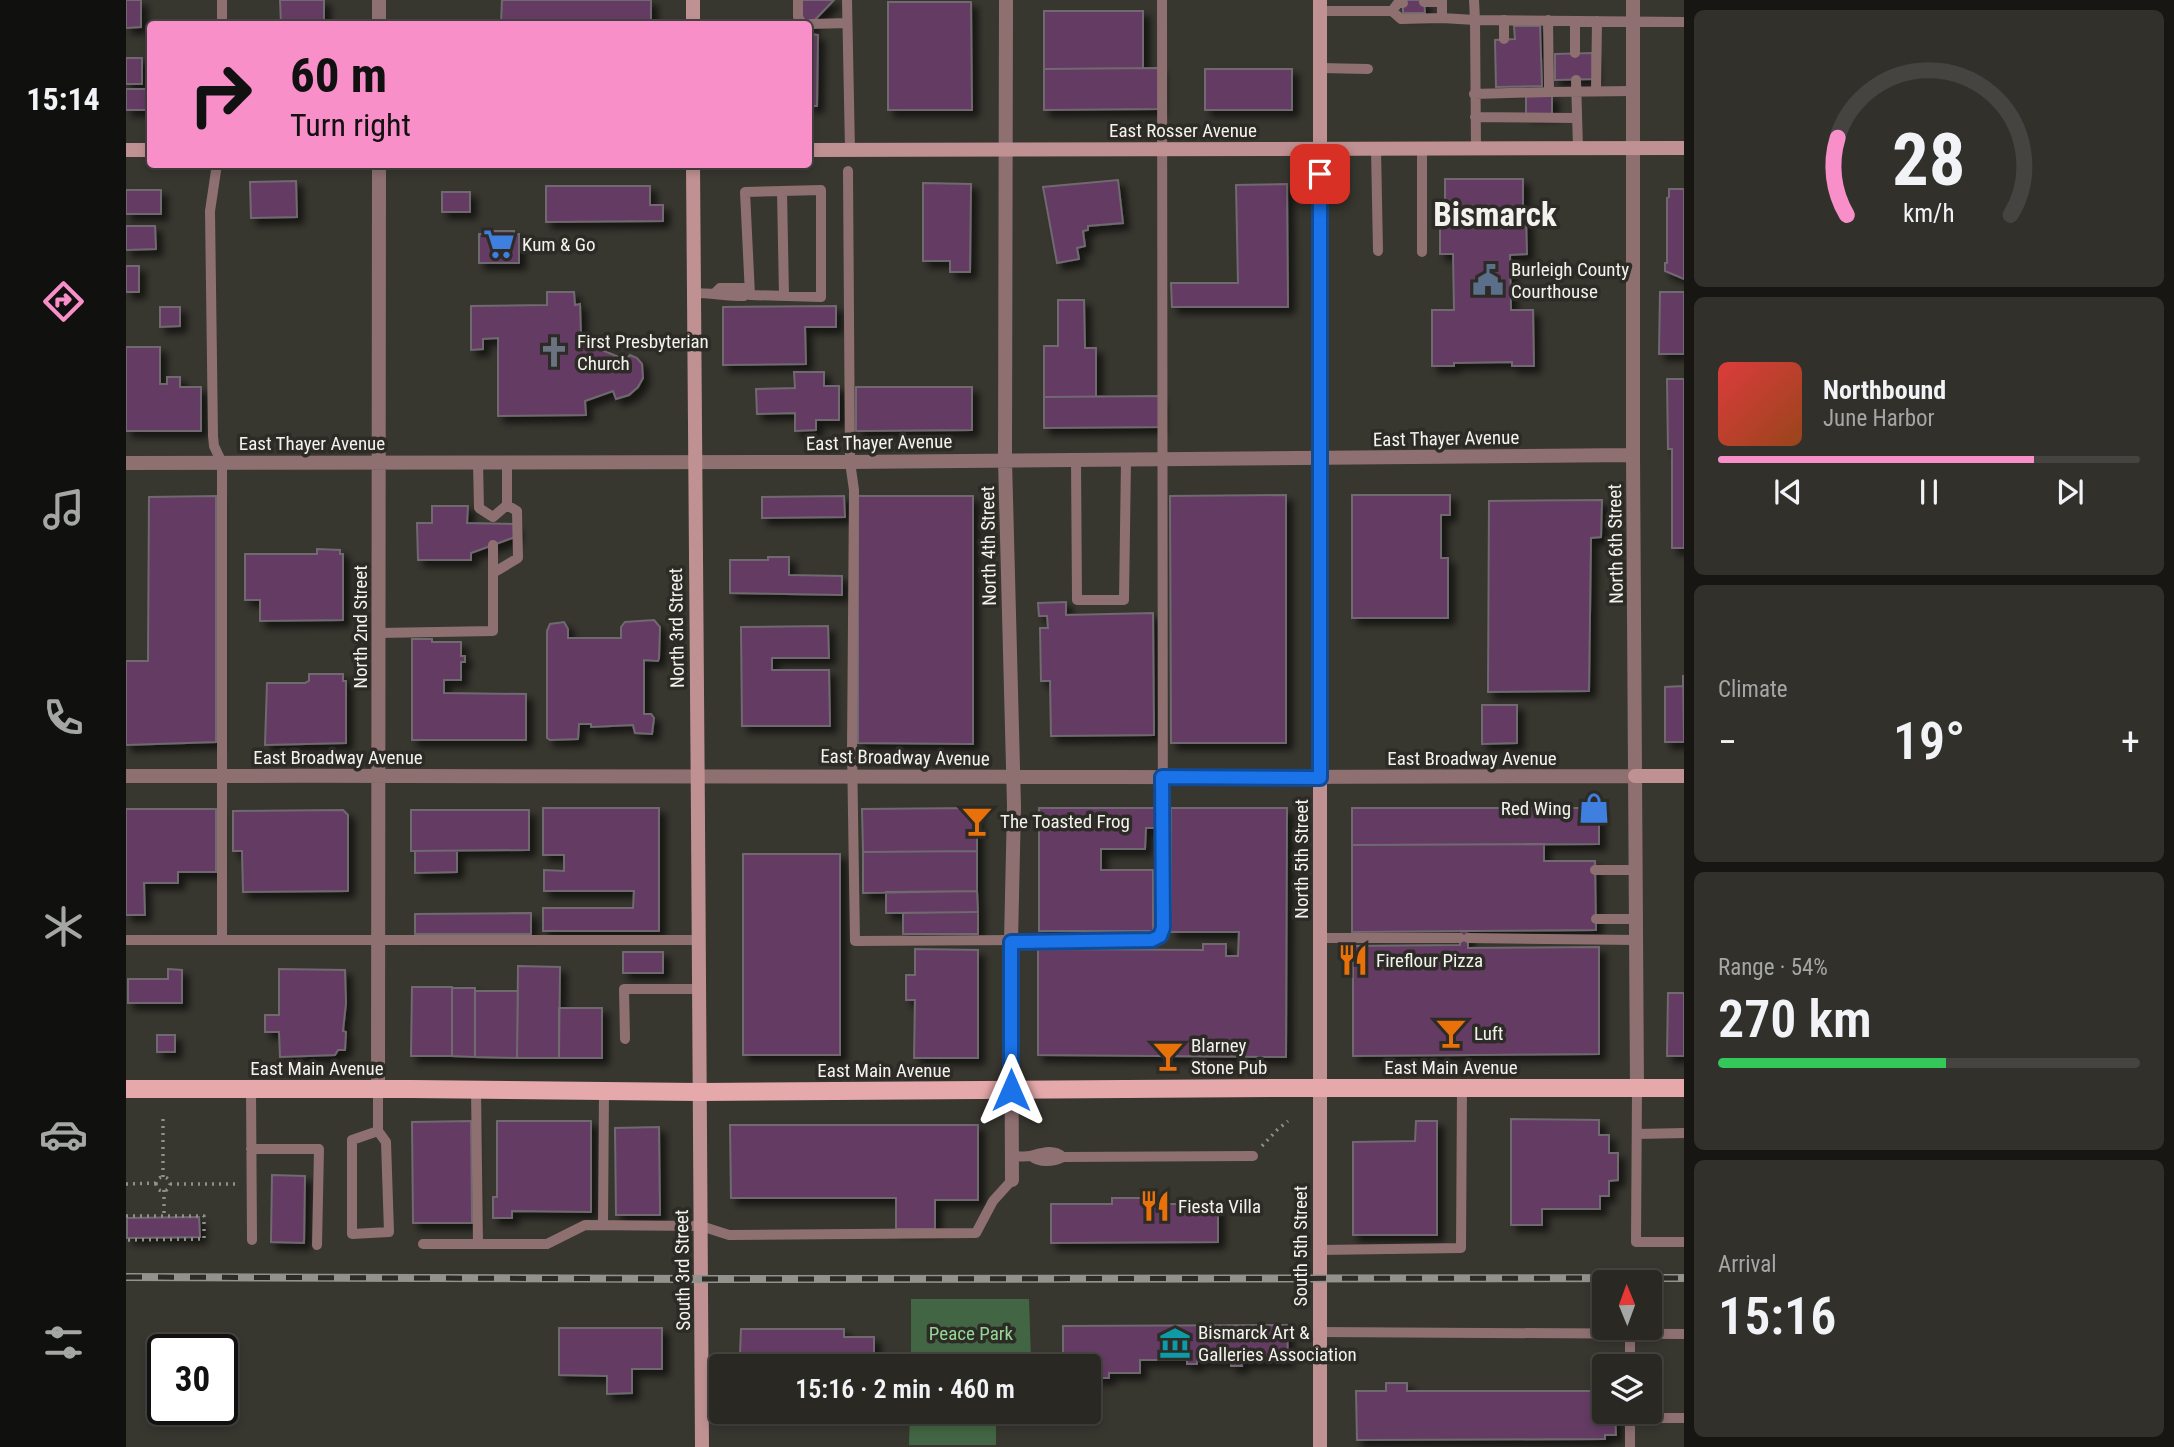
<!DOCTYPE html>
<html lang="en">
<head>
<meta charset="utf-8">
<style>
  :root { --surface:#292823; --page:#31302b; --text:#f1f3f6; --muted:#a5a6a6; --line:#454441; --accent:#f98fc9 }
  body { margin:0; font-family:"Roboto Condensed",sans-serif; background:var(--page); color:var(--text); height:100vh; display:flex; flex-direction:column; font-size:26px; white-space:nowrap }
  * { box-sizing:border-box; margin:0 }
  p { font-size:23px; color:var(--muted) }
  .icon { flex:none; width:38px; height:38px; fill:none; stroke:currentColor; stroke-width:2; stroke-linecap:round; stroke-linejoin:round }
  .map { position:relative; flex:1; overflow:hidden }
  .drawer { display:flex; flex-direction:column; gap:10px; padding:10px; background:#171613; width:490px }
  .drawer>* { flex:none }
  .banner { position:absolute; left:21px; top:21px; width:665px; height:147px; border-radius:7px; box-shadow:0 4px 10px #0003,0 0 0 2px var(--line); background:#f98fc9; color:#111; overflow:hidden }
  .needle { width:46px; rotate:359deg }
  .tools { position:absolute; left:1466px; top:1270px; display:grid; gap:14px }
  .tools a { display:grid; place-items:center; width:70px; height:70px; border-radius:7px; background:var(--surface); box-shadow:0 4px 10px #0003,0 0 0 2px var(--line); font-size:35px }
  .speed { position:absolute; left:21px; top:1334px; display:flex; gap:14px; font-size:35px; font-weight:700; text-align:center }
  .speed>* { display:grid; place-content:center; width:91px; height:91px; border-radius:50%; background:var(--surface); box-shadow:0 4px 10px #0003,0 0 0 2px var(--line); line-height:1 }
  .speed .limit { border:4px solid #111; border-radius:10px; background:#fff; color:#111 }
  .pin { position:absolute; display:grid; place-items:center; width:60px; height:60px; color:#fff; margin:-30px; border-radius:14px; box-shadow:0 4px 10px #0006 }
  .me { position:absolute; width:77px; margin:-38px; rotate:0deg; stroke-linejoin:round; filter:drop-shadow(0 0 5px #0008) }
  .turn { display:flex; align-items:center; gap:24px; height:147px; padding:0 28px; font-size:32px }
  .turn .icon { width:91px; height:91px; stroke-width:2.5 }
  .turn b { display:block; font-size:49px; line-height:60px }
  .big { font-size:52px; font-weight:600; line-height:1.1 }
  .drawer .card { flex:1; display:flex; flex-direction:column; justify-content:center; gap:10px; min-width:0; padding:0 24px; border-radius:10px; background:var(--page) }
  .drawer .dial { align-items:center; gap:0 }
  .dial svg { height:182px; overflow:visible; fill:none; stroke:var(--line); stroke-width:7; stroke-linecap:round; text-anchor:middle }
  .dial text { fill:var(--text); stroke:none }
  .song { display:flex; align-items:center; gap:21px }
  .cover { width:84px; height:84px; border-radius:10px; background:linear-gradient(135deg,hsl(0 70% 55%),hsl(20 70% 35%)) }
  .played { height:7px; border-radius:4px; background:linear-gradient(90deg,var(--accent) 75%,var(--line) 75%) }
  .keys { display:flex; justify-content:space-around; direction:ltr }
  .heat { display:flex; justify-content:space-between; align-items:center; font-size:38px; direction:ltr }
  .charge { height:10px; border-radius:5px; background:linear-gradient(90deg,#34c759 54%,var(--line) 0) }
  .trip { position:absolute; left:583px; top:1354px; width:392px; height:70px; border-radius:7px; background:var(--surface); box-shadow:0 4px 10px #0003,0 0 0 2px var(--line); font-weight:600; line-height:70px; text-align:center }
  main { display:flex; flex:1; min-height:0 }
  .menu { display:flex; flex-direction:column; width:126px; justify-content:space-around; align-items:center; background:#10100e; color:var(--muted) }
  .menu .icon { width:49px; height:49px }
  .menu .current { color:var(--accent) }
  .menu b { font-size:32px; color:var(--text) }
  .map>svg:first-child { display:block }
  .green { fill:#426643 }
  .building { fill:#633a63; stroke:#6f696f; stroke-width:2; filter:url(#shadow) }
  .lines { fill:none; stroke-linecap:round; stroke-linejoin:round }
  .path { stroke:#908f89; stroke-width:3.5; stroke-dasharray:2 5; stroke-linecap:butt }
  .lane { stroke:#8e7071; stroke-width:10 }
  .street { stroke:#8e7071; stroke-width:14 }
  .secondary { stroke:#c09192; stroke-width:14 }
  .primary { stroke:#e6a9ab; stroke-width:18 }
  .rail-casing { stroke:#93928d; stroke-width:8 }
  .rail { stroke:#2d2b25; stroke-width:5; stroke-dasharray:16; stroke-linecap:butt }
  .route-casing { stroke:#114b97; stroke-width:18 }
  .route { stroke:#1a73e8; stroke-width:12 }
  .labels { text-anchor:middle; stroke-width:7; stroke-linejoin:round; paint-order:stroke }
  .street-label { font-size:19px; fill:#f3f2ee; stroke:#2d2b25 }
  .poi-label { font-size:19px; fill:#f3f2ee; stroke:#2d2b25; text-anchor:start }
  .park-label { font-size:19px; fill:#95d896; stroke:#2d2b25 }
  .town-label { font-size:33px; font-weight:bold; fill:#f3f2ee; stroke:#2d2b25 }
</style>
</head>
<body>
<main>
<nav class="menu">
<b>15:14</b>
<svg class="icon current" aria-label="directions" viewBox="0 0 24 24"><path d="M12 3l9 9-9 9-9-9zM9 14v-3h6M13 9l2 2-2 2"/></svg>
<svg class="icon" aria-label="music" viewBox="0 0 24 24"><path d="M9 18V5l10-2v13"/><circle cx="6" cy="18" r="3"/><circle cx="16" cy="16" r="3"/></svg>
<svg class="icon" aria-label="phone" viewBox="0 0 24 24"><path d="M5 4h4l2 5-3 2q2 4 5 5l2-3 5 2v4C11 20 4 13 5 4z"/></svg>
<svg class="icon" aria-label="climate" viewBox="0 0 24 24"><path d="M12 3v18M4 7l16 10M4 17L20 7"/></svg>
<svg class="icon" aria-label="car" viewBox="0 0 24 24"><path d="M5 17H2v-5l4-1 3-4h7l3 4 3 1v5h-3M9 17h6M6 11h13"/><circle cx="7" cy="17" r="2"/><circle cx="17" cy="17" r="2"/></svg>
<svg class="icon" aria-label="filters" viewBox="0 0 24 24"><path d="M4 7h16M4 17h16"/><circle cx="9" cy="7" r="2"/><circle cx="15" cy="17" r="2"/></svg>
</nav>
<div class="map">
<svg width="1558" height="1447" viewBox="0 0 1558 1447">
  <defs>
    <filter id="shadow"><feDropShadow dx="6" dy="6" stdDeviation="3.5" flood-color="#0009"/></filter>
  </defs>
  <rect width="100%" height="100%" fill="#37362f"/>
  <path class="green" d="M785,1299H903L905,1360L893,1367H785Z
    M784,1412H870V1445H783Z"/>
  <path class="building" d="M0,0H15V27L0,28Z
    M154,0H198V24H155Z
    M376,0H525V24H375Z
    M675,0H708L685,24V34L692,35L691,106H682V24H675Z
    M1277,0H1298L1299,13H1277Z
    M762,2H845L846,110H762Z
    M918,11H1017V68L918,69Z
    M1388,26H1414L1416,86L1370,87L1369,40L1389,39Z
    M1466,53L1467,79L1429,80V54Z
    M0,58H16V84H0Z
    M1033,68V109L918,110V69Z
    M1079,69H1166V110H1079Z
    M0,89H20L21,110H0Z
    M1400,95H1426V114H1400Z
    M1319,179H1397V218H1400L1401,254L1384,255L1385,310H1407L1408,366H1386V362L1328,363V366H1306V310H1328L1327,254H1314V220H1319Z
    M992,180L997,223L962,226V230L957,231L959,246L951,248L953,259L931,263L917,187Z
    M170,181L171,217L125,218L124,182Z
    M797,183L845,184L844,272H824V261H797Z
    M1161,184L1162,307H1046L1045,283H1112L1110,185Z
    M420,186H524V205H537V221L420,222Z
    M1543,189H1558V279L1539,271V263H1541V198L1543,197Z
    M0,190H35V214H0Z
    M316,192H344V212H316Z
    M0,226H29L30,249L0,250Z
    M357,231H388V234H393V263H353V234H357Z
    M0,266H13V292H0Z
    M421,292H448L449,305L454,304L455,335H460L461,344L500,360L504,355L511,358L516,364L517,378L512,387L503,395L490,399L487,391L459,401L460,415L372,416V338L357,339V349L345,350V306L421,305Z
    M1534,292H1558V354H1533Z
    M932,300H958L959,348H970V397H918V346H932Z
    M710,306V327H679L680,364L597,365V307Z
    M34,307H54V326L34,327Z
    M0,347H34V384H41V377H54V387H75V431H0Z
    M668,372H698V386H713V420H690V430L669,431V413L631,414L630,389L669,388Z
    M1541,379H1558V548H1546V449H1542Z
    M730,387H846V430L730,431Z
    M1033,396V427L918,428V397Z
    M1160,495V743H1045L1044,496Z
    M1226,495H1324V515H1315V558H1322V618H1226Z
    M90,496V742L0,745V661H22L23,497Z
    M718,496L719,517L636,518V497Z
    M732,496H847V744L732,743Z
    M1476,500L1475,537L1465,538L1463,691L1362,692L1363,501Z
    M306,506H342L341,523L389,524V537L345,553V560H292L291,523H306Z
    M191,549L214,550V554H217V620L134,621V600H119V554H191Z
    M642,557H663V575L716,576V595L604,593V560H642Z
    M940,602V615L1027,613L1028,735L925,736L924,681H915L914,628H922L921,616H913L912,603Z
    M528,620L534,627L533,658L532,661L518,660V714H525L528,718L526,734L509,733L507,725L465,727V724H453L452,739L424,740L421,738V631L424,624L438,622L442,629V638H495V627L499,622Z
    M702,626L703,658H646V670H703L704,726H616L615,627Z
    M286,639H306V642H335V656H339V662H335V680H318V693L400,694V740H286Z
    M183,674H217V681H220V743L139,745L141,683H179L183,681Z
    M1557,675L1558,742H1539V687L1557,686Z
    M1356,705H1391V743L1356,744Z
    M417,808H533V931H417V908H507L508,891H418V870L438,871V855H417Z
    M846,808L851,813V851L737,852L736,809Z
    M913,808H1029V828H1020L1019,849H975V870H1027V931H913Z
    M1045,808H1161L1160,1057L912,1055V949L1077,950V944H1100V956H1112L1113,932H1045Z
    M1226,808H1473V844L1226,845Z
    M0,809H90V872H52V883H18L19,915H0Z
    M217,810L222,815V891L117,892L116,851H107V811Z
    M285,810H403V850L285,851Z
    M1418,844V861H1469L1470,930L1226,932V845Z
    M289,851H331V872L289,873Z
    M851,851V891L737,893V852Z
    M617,854H714V1055H617Z
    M851,891L852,912L760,913V892Z
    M852,912V934H777V913Z
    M405,913V934H289V914Z
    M1334,931H1342V948L1473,947V1054L1227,1056V946L1334,945Z
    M789,949L852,950V1058H788L789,1000H780V975H789Z
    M497,952H537V973H497Z
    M392,966L434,967L433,1058H391Z
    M42,969L56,970V1003H2V979H42Z
    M153,969L219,970L220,1003L217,1031L220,1032L219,1050H212L209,1055L154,1057L153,1032H139V1015H153Z
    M286,987H326V1056H285Z
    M326,988H349V1057L326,1056Z
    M349,991H392L391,1058L349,1057Z
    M1542,993H1558V1056H1541Z
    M433,1008H476V1058H433Z
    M31,1035H49V1052H31Z
    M1385,1119L1473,1120V1135H1483V1153H1492V1180L1483,1181V1196H1474V1209H1416V1225H1385Z
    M345,1121L346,1223H287L286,1122Z
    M371,1121H465V1212L386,1211V1218H367V1197H371Z
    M1290,1121H1311V1235H1227V1142L1289,1141Z
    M604,1125H852V1200H809V1229H770V1198H605Z
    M533,1127L534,1215H490L489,1128Z
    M146,1175L179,1176L178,1243L145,1242Z
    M986,1198H1038V1204H1092V1242L925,1243V1204H986Z
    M73,1217L74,1237L1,1238V1218Z
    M1161,1325L1162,1360L1115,1361L1116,1366H1105V1360H1071V1364H1061V1360H1014V1373H983V1378H968V1373H962V1367H937V1326Z
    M433,1328H536V1369H506V1393L481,1394V1376L433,1375Z
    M615,1329H718V1337H748V1359H716V1367H602L603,1354H614Z
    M1260,1383H1281V1391H1479V1413H1489L1490,1435H1479V1439L1231,1440L1230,1391H1260Z"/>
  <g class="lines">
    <path class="path" d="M37,1119V1177
      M1136,1146L1151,1130L1162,1121
      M30 1184a7 7 0 1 1 14 0a7 7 0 1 1-14 0Z
      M0,1184L29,1183
      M44,1184H112
      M38,1190V1216
      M0,1216H78V1239L0,1240"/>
    <path class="lane" d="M96,0V24
      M672,0V17L675,22
      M721,0L724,150
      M1298,2H1316
      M1194,11H1266L1275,19L1316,18V0
      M1266,11L1272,3H1277
      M1316,18L1349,20L1348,0
      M1378,20V39
      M1422,20L1423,92L1507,91
      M1449,21V53
      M685,24L721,23
      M1194,68L1242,69
      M1450,80L1452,148
      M1470,91L1471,21
      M1348,94L1423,92
      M1349,117L1450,118
      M1250,149L1252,251
      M1350,149L1349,20L1558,22
      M91,164L84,211L87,436L88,446L96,463V940
      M722,171L724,462L728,490L726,750L729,941L1030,939L1034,936L1037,928L1036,0
      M1296,252V149
      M620,292L624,295L695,297V190L656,191
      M567,293C585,293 600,296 618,296L620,291L617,288H594L589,293
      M624,295L619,192L656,191L658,296
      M950,460L951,600H998L1000,460
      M352,462L353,508L367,517
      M367,517L381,505V463
      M367,573L392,558L391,511L381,505
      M253,633L367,631V545
      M1469,870H1510
      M1470,919H1510
      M1194,938H1334
      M1342,938L1510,940
      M0,940H572
      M499,1039L498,989H572
      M1511,1088L1510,1242H1558
      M125,1089L126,1240
      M350,1089L352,1244
      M252,1131L226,1140V1234L263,1232L260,1142L252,1131V1089
      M1511,1134L1558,1133
      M125,1149H193L191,1245
      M885,1156C891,1156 898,1157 904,1156C915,1153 927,1148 937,1157
      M905,1156C914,1163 927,1162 937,1157L1127,1156
      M477,1225L478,1091
      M297,1244H421L459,1225L575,1226L603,1235L850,1233L867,1201L886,1180
      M1193,1250L1335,1248L1336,1088
      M1193,1332L1558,1334
      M1504,1334V1367
      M1504,1447V1418H1558"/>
    <path class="street" d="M880,0L879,460L888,806L885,941L886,1180
      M1507,0V455L1511,1088
      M253,24V0
      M0,463L724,462L1507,455
      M0,776C503,775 1006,779 1509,776
      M252,1089L253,164"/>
    <path class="secondary" d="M567,0V24
      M0,150H24
      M682,150L1558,148
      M567,164C567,592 577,1019 576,1447
      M1509,776H1558
      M1194,1447V0"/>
    <path class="primary" d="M0,1089H285L574,1092L1162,1088H1558"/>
    <defs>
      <path id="rail" d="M0,1277L575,1279L1558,1278"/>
    </defs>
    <use href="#rail" class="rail-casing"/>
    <use href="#rail" class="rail"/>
  </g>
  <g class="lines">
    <defs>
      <path id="route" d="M885,1090V942L1026,940L1034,936L1037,928L1036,777L1194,778V174"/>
    </defs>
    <use href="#route" class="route-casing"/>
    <use href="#route" class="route"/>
  </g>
  <defs>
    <symbol id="supermarket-bare" viewBox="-9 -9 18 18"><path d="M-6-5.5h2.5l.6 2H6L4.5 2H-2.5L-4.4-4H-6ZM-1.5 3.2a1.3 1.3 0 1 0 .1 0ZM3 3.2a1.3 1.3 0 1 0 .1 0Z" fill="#3f7fe0" stroke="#2d2b25" stroke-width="2.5" paint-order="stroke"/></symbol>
    <symbol id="civic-bare" viewBox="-9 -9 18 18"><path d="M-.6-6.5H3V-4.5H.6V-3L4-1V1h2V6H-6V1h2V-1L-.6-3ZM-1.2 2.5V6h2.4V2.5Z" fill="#5c6f8a" stroke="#2d2b25" stroke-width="2.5" paint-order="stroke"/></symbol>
    <symbol id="church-bare" viewBox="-9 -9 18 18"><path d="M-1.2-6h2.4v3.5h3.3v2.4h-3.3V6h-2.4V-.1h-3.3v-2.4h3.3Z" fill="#6b7280" stroke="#2d2b25" stroke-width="2.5" paint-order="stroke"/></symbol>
    <symbol id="shop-bare" viewBox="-9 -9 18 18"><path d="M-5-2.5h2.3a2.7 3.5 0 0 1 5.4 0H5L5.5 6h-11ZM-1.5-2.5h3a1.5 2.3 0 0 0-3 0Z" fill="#3f7fe0" stroke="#2d2b25" stroke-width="2.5" paint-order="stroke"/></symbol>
    <symbol id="bar-bare" viewBox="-9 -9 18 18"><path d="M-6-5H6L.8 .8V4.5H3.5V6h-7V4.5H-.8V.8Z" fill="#e8710a" stroke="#2d2b25" stroke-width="2.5" paint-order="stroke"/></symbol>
    <symbol id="restaurant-bare" viewBox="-9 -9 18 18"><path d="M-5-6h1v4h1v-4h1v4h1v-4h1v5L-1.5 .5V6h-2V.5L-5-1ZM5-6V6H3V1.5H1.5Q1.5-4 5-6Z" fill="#e8710a" stroke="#2d2b25" stroke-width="2.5" paint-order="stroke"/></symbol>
    <symbol id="museum-bare" viewBox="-9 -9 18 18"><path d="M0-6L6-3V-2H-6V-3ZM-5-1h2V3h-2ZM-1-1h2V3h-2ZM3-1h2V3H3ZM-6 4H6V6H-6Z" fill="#0f9aa8" stroke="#2d2b25" stroke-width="2.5" paint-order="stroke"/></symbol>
  </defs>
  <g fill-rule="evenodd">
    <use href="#supermarket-bare" x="351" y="222" width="44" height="44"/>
    <use href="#civic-bare" x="1340" y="258" width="44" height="44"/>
    <use href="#church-bare" x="406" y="330" width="44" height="44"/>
    <use href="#shop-bare" x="1446" y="786" width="44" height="44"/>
    <use href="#bar-bare" x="829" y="799" width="44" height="44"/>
    <use href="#restaurant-bare" x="1205" y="938" width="44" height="44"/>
    <use href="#bar-bare" x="1303" y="1011" width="44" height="44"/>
    <use href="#bar-bare" x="1020" y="1034" width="44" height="44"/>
    <use href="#restaurant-bare" x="1007" y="1184" width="44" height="44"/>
    <use href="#museum-bare" x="1027" y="1321" width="44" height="44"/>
  </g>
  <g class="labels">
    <g class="street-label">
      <text x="1057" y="137">East Rosser Avenue</text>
      <text transform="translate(1320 438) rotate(-1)" y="7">East Thayer Avenue</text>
      <text transform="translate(753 442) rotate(-1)" y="7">East Thayer Avenue</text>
      <text x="186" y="450">East Thayer Avenue</text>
      <text transform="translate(1489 544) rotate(-91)" y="7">North 6th Street</text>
      <text transform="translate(862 546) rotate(-91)" y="7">North 4th Street</text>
      <text transform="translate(234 627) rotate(-90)" y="7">North 2nd Street</text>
      <text transform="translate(550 628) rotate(-91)" y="7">North 3rd Street</text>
      <text x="212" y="764">East Broadway Avenue</text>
      <text transform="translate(779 757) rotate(1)" y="7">East Broadway Avenue</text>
      <text x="1346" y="765">East Broadway Avenue</text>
      <text transform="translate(1175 859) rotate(-90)" y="7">North 5th Street</text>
      <text x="1325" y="1074">East Main Avenue</text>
      <text x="191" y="1075">East Main Avenue</text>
      <text x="758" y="1077">East Main Avenue</text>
      <text transform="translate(1174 1246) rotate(-90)" y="7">South 5th Street</text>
      <text transform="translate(556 1270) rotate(-91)" y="7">South 3rd Street</text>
    </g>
    <g class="poi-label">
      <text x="396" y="251">Kum &amp; Go</text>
      <text x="1385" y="276">Burleigh County<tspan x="1385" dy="22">Courthouse</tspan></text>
      <text x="451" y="348">First Presbyterian<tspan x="451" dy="22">Church</tspan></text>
      <text x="1445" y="815" text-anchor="end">Red Wing</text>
      <text x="874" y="828">The Toasted Frog</text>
      <text x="1250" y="967">Fireflour Pizza</text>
      <text x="1348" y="1040">Luft</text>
      <text x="1065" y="1052">Blarney<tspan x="1065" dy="22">Stone Pub</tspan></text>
      <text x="1052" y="1213">Fiesta Villa</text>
      <text x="1072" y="1339">Bismarck Art &amp;<tspan x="1072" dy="22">Galleries Association</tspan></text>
    </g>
    <g class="park-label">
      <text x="845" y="1340">Peace Park</text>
    </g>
    <g class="town-label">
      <text x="1369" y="226">Bismarck</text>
    </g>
  </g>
</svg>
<div class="tools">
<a><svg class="needle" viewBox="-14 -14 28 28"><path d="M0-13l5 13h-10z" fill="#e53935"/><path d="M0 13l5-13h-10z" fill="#a5a6a6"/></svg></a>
<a><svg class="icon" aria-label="layers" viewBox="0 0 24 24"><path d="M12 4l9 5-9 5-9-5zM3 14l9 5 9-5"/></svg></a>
</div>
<div class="speed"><div class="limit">30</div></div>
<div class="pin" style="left:1194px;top:174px;background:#d93025"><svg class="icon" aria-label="arrive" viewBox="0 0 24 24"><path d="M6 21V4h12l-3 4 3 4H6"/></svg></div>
<svg class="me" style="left:885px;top:1090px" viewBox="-20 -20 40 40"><path d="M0-17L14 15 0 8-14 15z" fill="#1a73e8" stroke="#fff" stroke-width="4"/></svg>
<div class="trip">15:16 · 2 min · 460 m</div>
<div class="banner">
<div class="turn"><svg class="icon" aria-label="right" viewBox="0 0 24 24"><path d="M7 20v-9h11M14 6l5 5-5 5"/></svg><div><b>60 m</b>Turn right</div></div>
</div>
</div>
<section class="drawer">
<div class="card dial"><svg viewBox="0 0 100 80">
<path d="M14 69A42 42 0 1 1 86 69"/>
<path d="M14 69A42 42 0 0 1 10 35" stroke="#f98fc9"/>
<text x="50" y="56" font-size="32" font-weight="700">28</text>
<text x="50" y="72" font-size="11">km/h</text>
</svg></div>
<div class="card">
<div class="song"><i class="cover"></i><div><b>Northbound</b><p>June Harbor</p></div></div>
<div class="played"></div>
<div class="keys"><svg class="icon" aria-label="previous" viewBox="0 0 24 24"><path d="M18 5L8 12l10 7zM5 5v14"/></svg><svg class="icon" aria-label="pause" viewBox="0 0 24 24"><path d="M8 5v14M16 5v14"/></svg><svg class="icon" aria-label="next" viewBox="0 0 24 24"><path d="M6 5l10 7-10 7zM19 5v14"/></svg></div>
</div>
<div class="card"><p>Climate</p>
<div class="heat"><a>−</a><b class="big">19°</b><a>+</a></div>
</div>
<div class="card"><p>Range · 54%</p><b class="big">270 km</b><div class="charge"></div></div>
<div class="card"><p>Arrival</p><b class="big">15:16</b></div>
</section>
</main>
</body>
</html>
